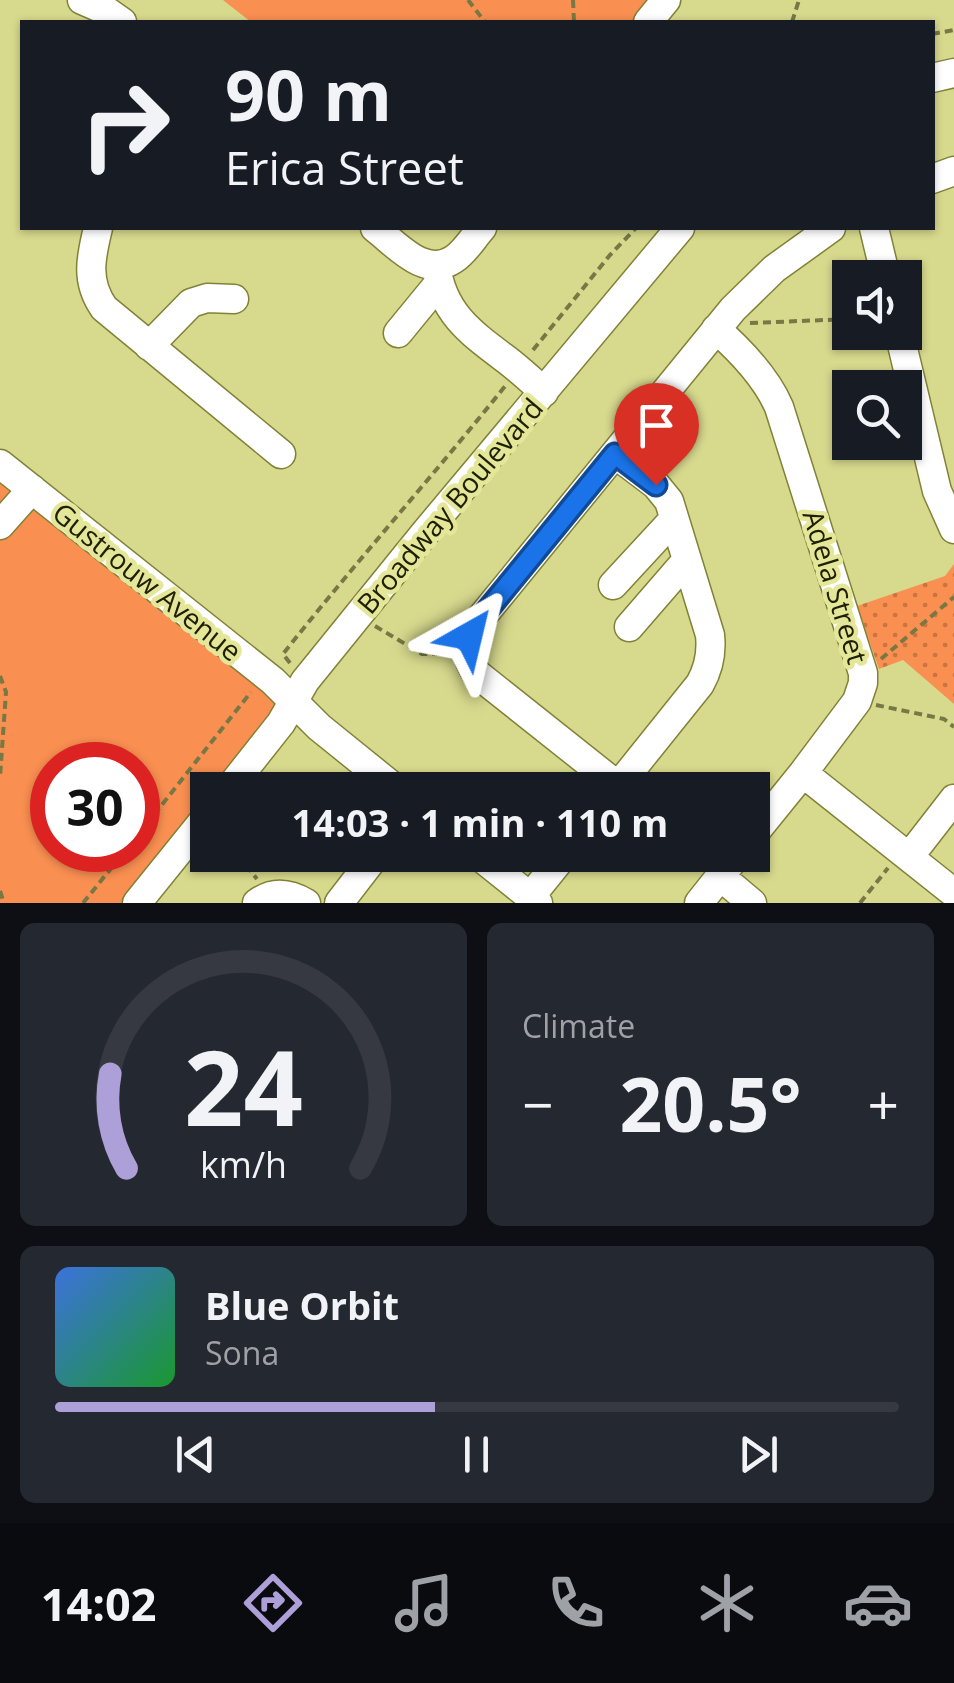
<!DOCTYPE html>
<html lang="en">
<head>
<meta charset="utf-8">
<style>
  :root { --surface:#171b24; --page:#242831; --text:#f1f3f6; --muted:#9ea1a6; --line:#363941; --accent:#ad9fd7 }
  body { margin:0; font-family:"Open Sans",sans-serif; background:var(--page); color:var(--text); height:100vh; display:flex; flex-direction:column; font-size:38px; white-space:nowrap }
  * { box-sizing:border-box; margin:0 }
  p { font-size:32px; color:var(--muted) }
  .icon { flex:none; width:55px; height:55px; fill:none; stroke:currentColor; stroke-width:2; stroke-linecap:round; stroke-linejoin:round }
  .map { position:relative; height:903px; overflow:hidden }
  .side { display:flex; flex-direction:column; gap:20px; padding:20px; background:#0d0f14; flex:1 }
  .side>* { flex:none }
  .top-card { position:absolute; left:20px; top:20px; width:915px; height:210px; border-radius:0px; box-shadow:0 2px 8px #0004; background:#171b24; color:var(--text); overflow:hidden }
  .controls { position:absolute; left:832px; top:260px; display:grid; gap:20px }
  .controls a { display:grid; place-items:center; width:90px; height:90px; border-radius:0px; background:var(--surface); box-shadow:0 2px 8px #0004; font-size:50px }
  .speed { position:absolute; left:30px; top:742px; display:flex; gap:20px; font-size:50px; font-weight:700; text-align:center }
  .speed>* { display:grid; place-content:center; width:130px; height:130px; border-radius:50%; background:var(--surface); box-shadow:0 2px 8px #0004; line-height:1 }
  .speed .limit { border:15px solid #d22; background:#fff; color:#111 }
  .pin { position:absolute; display:grid; place-items:center; width:85px; height:85px; color:#fff; margin:-102px -42px; border-radius:50% 50% 50% 0; rotate:-45deg; box-shadow:0 0 10px #0007 }
  .pin .icon { rotate:45deg }
  .me { position:absolute; width:110px; margin:-55px; rotate:37deg; stroke-linejoin:round; filter:drop-shadow(0 0 8px #0008) }
  .turn { display:flex; align-items:center; gap:35px; height:210px; padding:0 40px; font-size:45px }
  .turn .icon { width:130px; height:130px; stroke-width:2.5 }
  .turn b { display:block; font-size:70px; line-height:85px }
  .big { font-size:75px; font-weight:700; line-height:1.1 }
  .side .card { flex:1; display:flex; flex-direction:column; justify-content:center; gap:15px; min-width:0; padding:0 35px; border-radius:15px; background:var(--page) }
  .side .dial { align-items:center; gap:0 }
  .dial svg { height:260px; overflow:visible; fill:none; stroke:var(--line); stroke-width:7; stroke-linecap:round; text-anchor:middle }
  .dial text { fill:var(--text); stroke:none }
  .song { display:flex; align-items:center; gap:30px }
  .cover { width:120px; height:120px; border-radius:15px; background:linear-gradient(135deg,hsl(220 70% 55%),hsl(130 70% 35%)) }
  .played { height:10px; border-radius:5px; background:linear-gradient(90deg,var(--accent) 45%,var(--line) 45%) }
  .keys { display:flex; justify-content:space-around; direction:ltr }
  .heat { display:flex; justify-content:space-between; align-items:center; font-size:55px; direction:ltr }
  .side .tiles { flex:1; display:grid; gap:20px; grid-template-columns:1fr 1fr }
  .card:last-child { grid-column:span 2 }
  .trip { position:absolute; left:190px; top:772px; width:580px; height:100px; border-radius:0px; background:var(--surface); box-shadow:0 2px 8px #0004; font-weight:700; line-height:100px; text-align:center }
  .tab-bar { display:flex; height:160px; justify-content:space-around; align-items:center; background:#090b0e; color:var(--muted) }
  .tab-bar .icon { width:70px; height:70px }
  .tab-bar .on { color:var(--accent) }
  .tab-bar b { font-size:45px; color:var(--text) }
  .map>svg:first-child { display:block }
  .grass { fill:#f98f51; fill-rule:evenodd }
  .park { fill:url(#park-dots) }
  .lines { fill:none; stroke-linecap:round; stroke-linejoin:round }
  .minor-casing { stroke:#818237; stroke-width:31 }
  .path { stroke:#777844; stroke-width:4; stroke-dasharray:8 5; stroke-linecap:butt }
  .minor { stroke:#fff; stroke-width:28 }
  .route-casing { stroke:#114b97; stroke-width:25 }
  .route { stroke:#1a73e8; stroke-width:18 }
  .labels { text-anchor:middle; stroke-width:9; stroke-linejoin:round; paint-order:stroke }
  .street-label { font-size:28px; fill:#1f1f01; stroke:#e4e69a }
</style>
</head>
<body>
<div class="map">
<svg width="954" height="903" viewBox="0 0 954 903">
  <defs>
    <pattern id="park-dots" width="8" height="8" patternUnits="userSpaceOnUse" patternTransform="scale(2.5)"><rect width="8" height="8" fill="#f98f51"/><path d="M2 2h.1M6 6h.1" fill="none" stroke="#c97441" stroke-width="1.8" stroke-linecap="round"/></pattern>
  </defs>
  <rect width="100%" height="100%" fill="#d7d98d"/>
  <path class="grass" d="M223,0H665L647,22H251Z
    M0,468L293,700L227,790H208L207,814L136,903H0ZM52,765H138V850H52Z"/>
  <path class="park" d="M954,564V704L903,660L879,669L857,606L945,576Z"/>
  <g class="lines">
    <defs>
      <path id="minor" d="M82,0L105,10L122,22
        M648,22L666,0
        M932,78L954,73
        M932,179L954,171
        M98,228C91,257 85,281 104,308L281,454
        M375,228C397,245 425,279 454,259C465,252 473,238 482,228
        M874,228L886,278
        M436,265C442,313 471,333 507,360C520,370 532,381 544,392
        M716,329C741,351 766,377 779,407L863,673V683L857,701L803,773L752,836
        M899,332L937,491L954,529
        M398,333L439,283
        M149,346L191,303L207,298L234,299
        M615,454L656,485L669,501L710,635C712,653 709,668 700,684L615,790
        M0,464L273,681L319,727L397,790
        M0,525L32,489
        M613,585L674,519
        M629,627L687,560
        M803,773L954,893
        M618,786L477,674C466,659 465,646 472,629L733,309L774,269L831,228
        M228,790L281,723L305,681L424,534L680,228
        M478,855L538,903
        M909,857L954,799
        M720,876L752,903
        M530,897L564,855
        M137,903L208,815
        M257,903C273,891 289,893 306,903
        M339,903L376,855
        M699,903L737,855"/>
    </defs>
    <use href="#minor" class="minor-casing"/>
    <path class="path" d="M468,0L485,22
      M573,0L574,22
      M792,22L799,0
      M932,34L954,30
      M750,323L850,319
      M533,350L610,255L636,228
      M375,626L422,654H448
      M881,659L954,597
      M290,663L283,654C355,563 433,476 506,385
      M0,676L6,692L0,777
      M876,705L944,719L954,727
      M138,835L251,692
      M238,855L257,879
      M0,891L4,903
      M83,903L126,850
      M860,903L888,868"/>
    <use href="#minor" class="minor"/>
  </g>
  <g class="lines">
    <defs>
      <path id="route" d="M469,636L472,629L615,454L656,485"/>
    </defs>
    <use href="#route" class="route-casing"/>
    <use href="#route" class="route"/>
  </g>
  <g class="labels">
    <g class="street-label">
      <text transform="translate(450 506) rotate(-50)" y="10">Broadway Boulevard</text>
      <text transform="translate(147 582) rotate(39)" y="10">Gustrouw Avenue</text>
      <text transform="translate(835 587) rotate(73)" y="10">Adela Street</text>
    </g>
  </g>
</svg>
<div class="controls">
<a><svg class="icon" aria-label="sound" viewBox="0 0 24 24"><path d="M4 9h4l5-4v14l-5-4H4zM17 9q2 3 0 6"/></svg></a>
<a><svg class="icon" aria-label="search" viewBox="0 0 24 24"><circle cx="10" cy="10" r="6"/><path d="M15 15l6 6"/></svg></a>
</div>
<div class="speed"><div class="limit">30</div></div>
<div class="pin" style="left:656px;top:485px;background:#d93025"><svg class="icon" aria-label="arrive" viewBox="0 0 24 24"><path d="M6 21V4h12l-3 4 3 4H6"/></svg></div>
<svg class="me" style="left:469px;top:636px" viewBox="-20 -20 40 40"><path d="M0-17L14 15 0 8-14 15z" fill="#1a73e8" stroke="#fff" stroke-width="4"/></svg>
<div class="trip">14:03 · 1 min · 110 m</div>
<div class="top-card">
<div class="turn"><svg class="icon" aria-label="right" viewBox="0 0 24 24"><path d="M7 20v-9h11M14 6l5 5-5 5"/></svg><div><b>90 m</b>Erica Street</div></div>
</div>
</div>
<section class="side">
<div class="tiles">
<div class="card dial"><svg viewBox="0 0 100 80">
<path d="M14 69A42 42 0 1 1 86 69"/>
<path d="M14 69A42 42 0 0 1 9 40" stroke="#ad9fd7"/>
<text x="50" y="56" font-size="32" font-weight="700">24</text>
<text x="50" y="72" font-size="11">km/h</text>
</svg></div>
<div class="card"><p>Climate</p>
<div class="heat"><a>−</a><b class="big">20.5°</b><a>+</a></div>
</div>
<div class="card">
<div class="song"><i class="cover"></i><div><b>Blue Orbit</b><p>Sona</p></div></div>
<div class="played"></div>
<div class="keys"><svg class="icon" aria-label="previous" viewBox="0 0 24 24"><path d="M18 5L8 12l10 7zM5 5v14"/></svg><svg class="icon" aria-label="pause" viewBox="0 0 24 24"><path d="M8 5v14M16 5v14"/></svg><svg class="icon" aria-label="next" viewBox="0 0 24 24"><path d="M6 5l10 7-10 7zM19 5v14"/></svg></div>
</div>
</div>
</section>
<nav class="tab-bar">
<b>14:02</b>
<svg class="icon on" aria-label="directions" viewBox="0 0 24 24"><path d="M12 3l9 9-9 9-9-9zM9 14v-3h6M13 9l2 2-2 2"/></svg>
<svg class="icon" aria-label="music" viewBox="0 0 24 24"><path d="M9 18V5l10-2v13"/><circle cx="6" cy="18" r="3"/><circle cx="16" cy="16" r="3"/></svg>
<svg class="icon" aria-label="phone" viewBox="0 0 24 24"><path d="M5 4h4l2 5-3 2q2 4 5 5l2-3 5 2v4C11 20 4 13 5 4z"/></svg>
<svg class="icon" aria-label="climate" viewBox="0 0 24 24"><path d="M12 3v18M4 7l16 10M4 17L20 7"/></svg>
<svg class="icon" aria-label="car" viewBox="0 0 24 24"><path d="M5 17H2v-5l4-1 3-4h7l3 4 3 1v5h-3M9 17h6M6 11h13"/><circle cx="7" cy="17" r="2"/><circle cx="17" cy="17" r="2"/></svg>
</nav>
</body>
</html>
